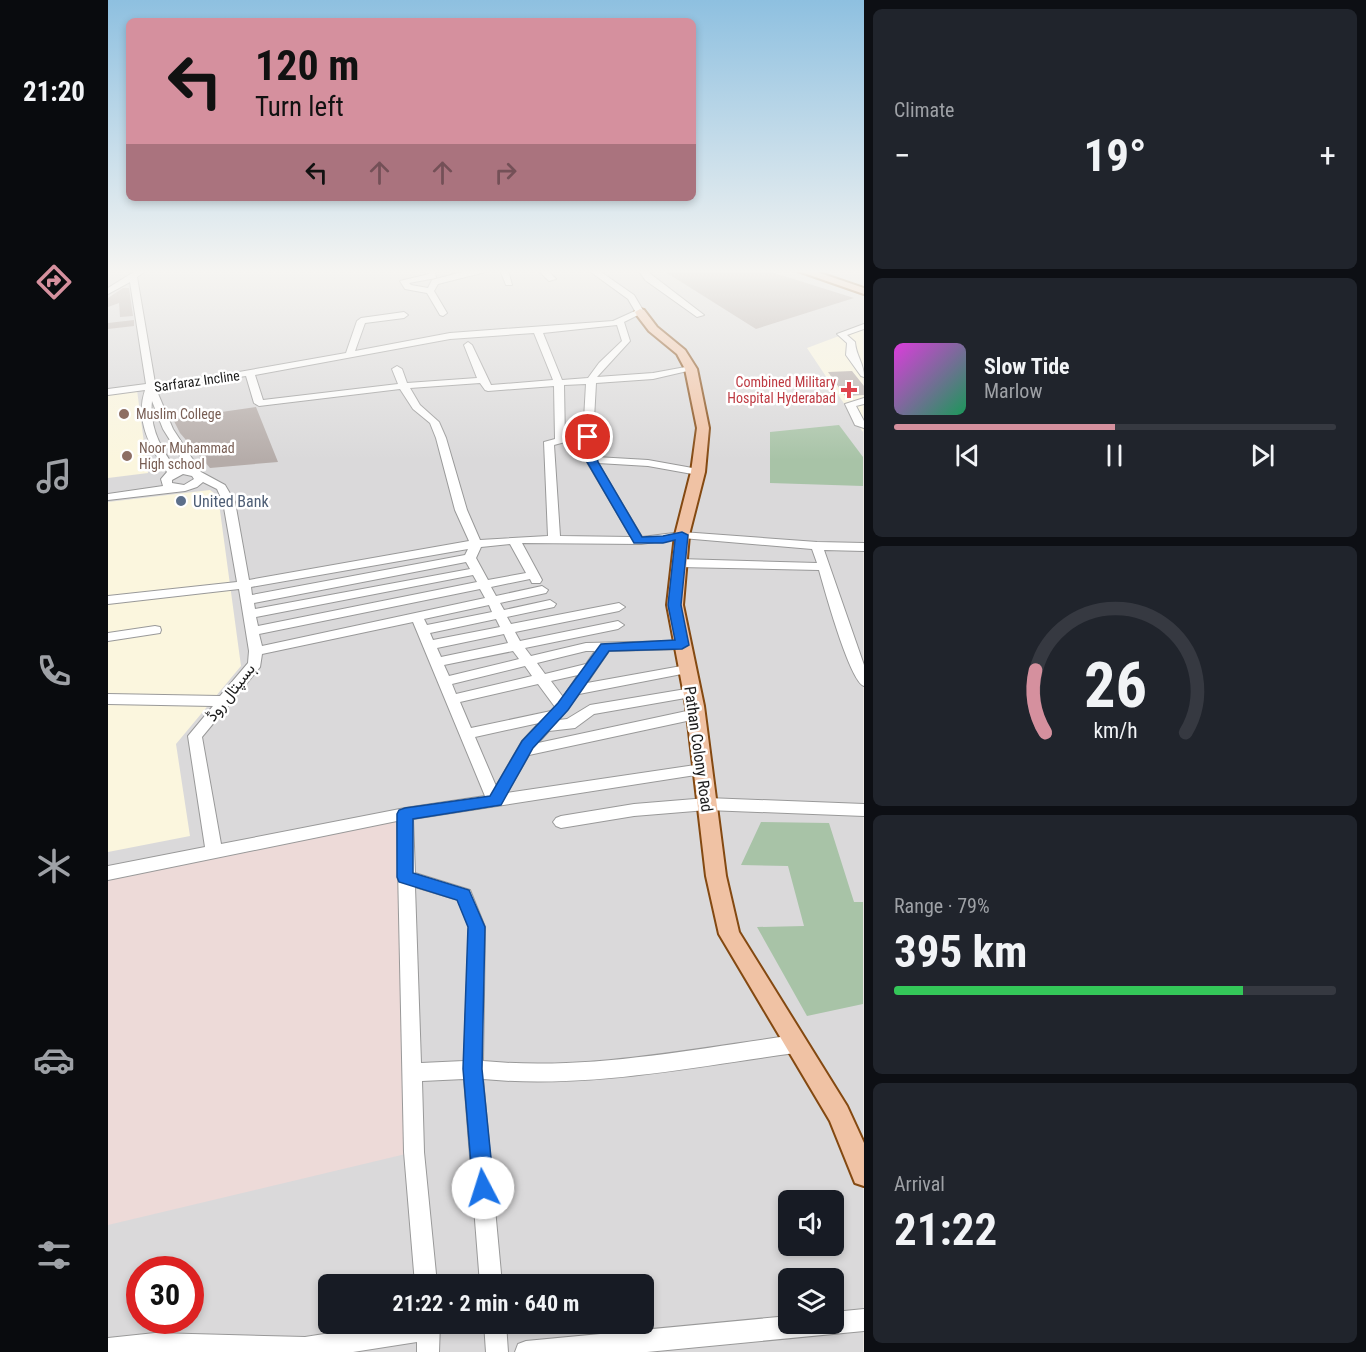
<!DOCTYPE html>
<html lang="en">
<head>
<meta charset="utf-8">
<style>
  :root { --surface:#171b24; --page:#20242c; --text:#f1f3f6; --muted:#9ea1a6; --line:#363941; --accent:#d5909e }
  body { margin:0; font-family:"Roboto Condensed",Vazirmatn,sans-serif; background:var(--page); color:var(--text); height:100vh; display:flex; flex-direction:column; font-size:22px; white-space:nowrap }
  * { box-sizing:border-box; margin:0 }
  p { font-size:20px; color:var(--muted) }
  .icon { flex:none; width:33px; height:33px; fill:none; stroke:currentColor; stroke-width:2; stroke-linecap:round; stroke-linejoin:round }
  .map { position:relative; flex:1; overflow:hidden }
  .sheet { display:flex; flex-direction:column; gap:9px; padding:9px; background:#0d0f14; width:502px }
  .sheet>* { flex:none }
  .banner { position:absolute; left:18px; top:18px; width:570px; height:183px; border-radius:9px; box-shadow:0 3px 9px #0003; background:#d5909e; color:#111; overflow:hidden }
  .tools { position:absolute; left:670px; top:1190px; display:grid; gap:12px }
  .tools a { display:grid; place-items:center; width:66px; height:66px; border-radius:9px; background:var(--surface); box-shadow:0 3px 9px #0003; font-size:30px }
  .speed { position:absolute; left:18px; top:1256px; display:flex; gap:12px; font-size:30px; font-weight:700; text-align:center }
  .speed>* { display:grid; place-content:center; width:78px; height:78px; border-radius:50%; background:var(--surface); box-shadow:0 3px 9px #0003; line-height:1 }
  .speed .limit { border:9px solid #d22; background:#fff; color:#111 }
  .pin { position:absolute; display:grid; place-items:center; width:51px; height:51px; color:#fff; margin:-26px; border:3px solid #fff; border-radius:50%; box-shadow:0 2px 6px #0007 }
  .me { position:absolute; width:66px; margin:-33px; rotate:355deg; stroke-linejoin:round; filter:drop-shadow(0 0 4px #0008) }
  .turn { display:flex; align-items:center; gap:21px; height:126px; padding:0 30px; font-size:27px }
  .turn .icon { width:78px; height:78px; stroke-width:2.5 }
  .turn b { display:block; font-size:42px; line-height:51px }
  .lanes { display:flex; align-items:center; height:57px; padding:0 30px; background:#0003; justify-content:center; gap:30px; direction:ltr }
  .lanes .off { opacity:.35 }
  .big { font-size:45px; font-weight:700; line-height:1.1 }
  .sheet .widget { flex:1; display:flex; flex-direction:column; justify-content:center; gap:9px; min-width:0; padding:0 21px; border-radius:9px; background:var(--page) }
  .sheet .dial { align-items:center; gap:0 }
  .dial svg { height:156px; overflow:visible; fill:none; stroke:var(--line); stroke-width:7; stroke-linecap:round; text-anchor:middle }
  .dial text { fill:var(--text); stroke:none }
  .song { display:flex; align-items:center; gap:18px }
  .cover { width:72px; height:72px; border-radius:9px; background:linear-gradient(135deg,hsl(300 70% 55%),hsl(150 70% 35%)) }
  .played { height:6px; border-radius:3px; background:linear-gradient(90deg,var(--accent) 50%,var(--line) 50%) }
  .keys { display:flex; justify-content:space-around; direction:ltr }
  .heat { display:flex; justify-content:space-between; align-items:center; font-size:33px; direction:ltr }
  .charge { height:9px; border-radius:4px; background:linear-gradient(90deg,#34c759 79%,var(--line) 0) }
  .trip { position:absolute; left:210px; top:1274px; width:336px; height:60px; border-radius:9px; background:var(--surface); box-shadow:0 3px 9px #0003; font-weight:700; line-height:60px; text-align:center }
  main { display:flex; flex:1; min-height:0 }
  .tab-bar { display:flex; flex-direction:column; width:108px; justify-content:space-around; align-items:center; background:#090b0e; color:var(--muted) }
  .tab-bar .icon { width:42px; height:42px }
  .tab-bar .current { color:var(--accent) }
  .tab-bar b { font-size:27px; color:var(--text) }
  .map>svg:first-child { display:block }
  .residential { fill:#dad9da; fill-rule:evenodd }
  .education { fill:#fbf6de }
  .military { fill:#eddad8 }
  .cemetery { fill:#a8c3a7 }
  .building { fill:#b5aca9 }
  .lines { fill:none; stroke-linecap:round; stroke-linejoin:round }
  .minor-casing { stroke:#999; stroke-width:2 }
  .major-casing { stroke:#844911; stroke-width:4 }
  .minor { fill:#fff; fill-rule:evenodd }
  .major { fill:#f0c2a4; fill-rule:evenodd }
  .route { fill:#1a73e8; stroke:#114b97; stroke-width:1.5 }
  .health-dot { fill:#e0444e; stroke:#fff; stroke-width:2 }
  .education-dot { fill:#8d6e63; stroke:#fff; stroke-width:2 }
  .service-dot { fill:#5c6f8a; stroke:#fff; stroke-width:2 }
  .labels { text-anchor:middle; stroke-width:5; stroke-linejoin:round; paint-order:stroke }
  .far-street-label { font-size:14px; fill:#1c1c1c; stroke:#fff }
  .far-health-label { font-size:14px; fill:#be3a42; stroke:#fff; text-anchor:end }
  .far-education-label { font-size:14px; fill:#785e54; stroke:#fff; text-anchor:start }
  .service-label { font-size:16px; fill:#4e5e75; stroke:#fff; text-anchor:start }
  .street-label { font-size:16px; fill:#1c1c1c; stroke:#fff }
</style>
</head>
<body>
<main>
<nav class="tab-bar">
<b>21:20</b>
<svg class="icon current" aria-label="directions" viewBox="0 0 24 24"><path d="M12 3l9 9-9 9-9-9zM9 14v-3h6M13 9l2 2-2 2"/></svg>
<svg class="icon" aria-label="music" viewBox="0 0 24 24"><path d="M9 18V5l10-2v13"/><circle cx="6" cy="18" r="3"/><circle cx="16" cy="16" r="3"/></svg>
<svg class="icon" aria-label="phone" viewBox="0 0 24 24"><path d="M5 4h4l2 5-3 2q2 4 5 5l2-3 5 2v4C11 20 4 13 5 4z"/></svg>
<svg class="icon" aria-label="climate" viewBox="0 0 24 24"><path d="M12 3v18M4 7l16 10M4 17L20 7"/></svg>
<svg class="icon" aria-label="car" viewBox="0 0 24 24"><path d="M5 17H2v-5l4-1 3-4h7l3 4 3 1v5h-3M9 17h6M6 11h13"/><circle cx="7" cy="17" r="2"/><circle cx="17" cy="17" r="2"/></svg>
<svg class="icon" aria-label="filters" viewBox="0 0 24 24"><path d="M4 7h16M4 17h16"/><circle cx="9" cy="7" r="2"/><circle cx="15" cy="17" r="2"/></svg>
</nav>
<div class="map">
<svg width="756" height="1352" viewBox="0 0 756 1352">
  <rect width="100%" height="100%" fill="#ece8e3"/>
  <path class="residential" d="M0,270H755V1352H0ZM681,1200H726V1245H681ZM32,1269H82V1320H32ZM681,1278H726V1323H681ZM220,1284H536V1323H220Z"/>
  <path class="education" d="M755,327V432L699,348Z
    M29,390L40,473L0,478V394Z
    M102,490L110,496L133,666L68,744L82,836L0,852V502Z"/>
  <path class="military" d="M297,814L306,1152L0,1225V872Z"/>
  <path class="cemetery" d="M731,425L755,457V486L662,483V432Z
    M653,822L721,823L746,902H755V1004L699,1016L649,927L696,926L680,866L633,865Z"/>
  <path class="building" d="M571,270H657L746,298L648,329L559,273Z
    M15,288H21L25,316L12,317L11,303L0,307V298Z
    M26,320V326L0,329V323Z
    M744,371L756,386V395L737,396L720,372Z
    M148,407L170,462L102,468L72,433L65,419Z"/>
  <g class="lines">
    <defs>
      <path id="minor" d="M29,270H39L29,277L47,383L131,372L238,353L249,321L253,318L296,312L300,315L296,318L257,323L247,351L342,333L505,321L527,311L520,299L480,270H490L526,295L536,312L516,322L522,341L489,377L545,373L583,366L588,369L545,379L488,383L485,437L488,457L540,460L590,469L595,472L590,475L540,466L490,463L534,537L574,532L709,542L756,543V551L716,550L756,665V686C742,682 716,588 711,570L571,567L565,563L571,559L709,563L704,549L574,538L533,544L414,543L434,580L432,583H424L422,579L383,587L388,596L434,586L440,590L438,593L392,603L396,610L442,600L448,604L446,607L399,617L403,624L511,603L517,607L511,611L407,632L412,641L510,621L516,625L510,629L417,648L423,656L478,643L574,641L581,645L574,649L501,651L479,683L579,665L586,669L579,673L471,694L451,720L459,719L482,705L584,688L589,690L591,693L589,696L486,714L467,728L441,731L430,743L588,709L595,714L588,719L421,755L399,793L594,764L599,765L601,769L599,773L594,774L305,819L307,873L362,890L377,927L375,1061C479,1071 584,1049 687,1035L694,1038L696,1044L694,1050L687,1053C584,1067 479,1089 375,1079L394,1284H372L356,1079L314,1081L316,1152L329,1284H307L296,1152L289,821L0,880V866L97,847L80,736L105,706L0,704V694L112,696L140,663L141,651L131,589L0,604V596L129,582L115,502L109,489L95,482L89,487L77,491L0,500V494L55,486L53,479L59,472C42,448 27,420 37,390L0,395V389L38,384L22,282L0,294V288ZM509,325L514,341L491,363L480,378L454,380L435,333ZM426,333L445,380L383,385L364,345L360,342L356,345L369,378L299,383L294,369L289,366L284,369L290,384L155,400L147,375L342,339ZM138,376L146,403L151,406L292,389L305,409L322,423L328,438L347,510L361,541L141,580L127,502L117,485L93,472L65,429L48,389ZM372,383L377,390L380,391L446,386L447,439L436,442L440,536L372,540L359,510L338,438L331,422L312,405L302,388ZM478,384L475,437L479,462L523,537L452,536L446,445L457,442L456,385ZM44,401L55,429L80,469H68C53,449 41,427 44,401ZM75,474L84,476L86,479L76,485L64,483V480ZM402,544L418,573L380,580L368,558L373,547ZM360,549L357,555L144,595L143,587ZM358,562L362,569L147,609L146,603ZM365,575L369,582L150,626L148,617ZM372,589L377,598L154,646L151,634ZM381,605L384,612L319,625L316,619ZM388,619L392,627L325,640L322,633ZM305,622L377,796L297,808L113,844L94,737L152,667L154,654ZM396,634L400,643L333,657L329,648ZM405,651L411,659L341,676L336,665ZM478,651H487L478,664L437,674L429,663ZM417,666L424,676L348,694L344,684ZM470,675L455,697L443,681ZM430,684L447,707L443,711L363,728L352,702ZM431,723L414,741L388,786L367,737ZM307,887L350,900L361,927L356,1061L313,1063Z
        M319,270H327L328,278L301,283L303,285L320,288L324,280L358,271L385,270L330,284L326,291L339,313L335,316L332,315L319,293L297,289L292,281L321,274Z
        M392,270H400L404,285H398Z
        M430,270H439L448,279L441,281Z
        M520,270H550L540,272L596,315L589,317L537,280L532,272Z
        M756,324V329L739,335L747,342C748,356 756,363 756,377L753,376L738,355L739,343L729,334Z
        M756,398V404L748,406L756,421V428L747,425L737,404Z
        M47,626L52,627L53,630L52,633L0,641V633Z
        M599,798L756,804V816L599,810L526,816L453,828L448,826L445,822L448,818L453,816L526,804Z
        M756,1309V1331L539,1352H407L410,1344L418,1341L681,1316V1323H726V1312Z
        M286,1323H332L331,1352H309V1342L245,1352H0V1338L47,1333L197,1337Z
        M376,1323H398L400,1352H378Z"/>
      <path id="major" d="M687,270H703L756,288V294Z
        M532,309L536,310L549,327L577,350L589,369L601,428L597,472L581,535L575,605L596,706L618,876L631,932L739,1106L756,1143V1186L747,1183L722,1121L611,934L598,876L578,706L559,605L567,535L583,472L589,428L577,369L569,354L541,331L528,314L527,312Z"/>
    </defs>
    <use href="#minor" class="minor-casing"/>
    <use href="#major" class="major-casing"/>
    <use href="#minor" class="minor"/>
    <use href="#major" class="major"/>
  </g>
  <linearGradient id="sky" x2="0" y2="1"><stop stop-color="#8ec0e0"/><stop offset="0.59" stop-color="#f6f5f2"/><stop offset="1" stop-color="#f6f5f2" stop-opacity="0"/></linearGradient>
  <rect width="756" height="460" fill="url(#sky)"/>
  <path class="route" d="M480,434L485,437L490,462L534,537L555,536L574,532L580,535L573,605L581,645L574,649L501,651L460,710L425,748L393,805L305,819V873L361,890L377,927L374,1069L386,1188L383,1196L375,1199L368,1196L365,1188L355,1069L360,927L349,900L291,882L289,877V814L291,810L297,808L382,796L414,741L450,703L493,644L567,640L560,605L567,540L555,543H526L479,462L475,437Z"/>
  <path class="health-dot" d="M738 381h6v6h6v6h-6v6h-6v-6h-6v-6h6z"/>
  <g class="education-dot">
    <circle cx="16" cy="414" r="6"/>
    <circle cx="19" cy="456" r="6"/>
  </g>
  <circle class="service-dot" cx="73" cy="501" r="6"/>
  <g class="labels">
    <g class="far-street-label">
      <text transform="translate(89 381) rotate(-8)" y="5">Sarfaraz Incline</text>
    </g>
    <g class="far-health-label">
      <text x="728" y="387">Combined Military<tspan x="728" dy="16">Hospital Hyderabad</tspan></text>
    </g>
    <g class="far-education-label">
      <text x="28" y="419">Muslim College</text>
      <text x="31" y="453">Noor Muhammad<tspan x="31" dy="16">High school</tspan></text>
    </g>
    <g class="service-label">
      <text x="85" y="507">United Bank</text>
    </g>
    <g class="street-label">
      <text transform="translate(122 692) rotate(-52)" y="6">ہسپتال روڈ</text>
      <text transform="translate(591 749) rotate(82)" y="6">Pathan Colony Road</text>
    </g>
  </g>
</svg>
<div class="tools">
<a><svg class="icon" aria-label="sound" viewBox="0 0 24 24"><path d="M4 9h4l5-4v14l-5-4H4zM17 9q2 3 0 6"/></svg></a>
<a><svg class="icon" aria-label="layers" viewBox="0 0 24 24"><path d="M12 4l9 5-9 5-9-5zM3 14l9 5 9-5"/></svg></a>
</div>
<div class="speed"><div class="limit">30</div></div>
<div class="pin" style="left:480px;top:437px;background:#d93025"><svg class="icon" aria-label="arrive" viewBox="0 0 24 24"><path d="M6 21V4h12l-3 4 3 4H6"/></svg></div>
<svg class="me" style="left:375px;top:1188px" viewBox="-20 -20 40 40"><circle r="19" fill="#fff"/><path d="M0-13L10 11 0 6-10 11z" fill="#1a73e8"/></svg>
<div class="trip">21:22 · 2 min · 640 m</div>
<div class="banner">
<div class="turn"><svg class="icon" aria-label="left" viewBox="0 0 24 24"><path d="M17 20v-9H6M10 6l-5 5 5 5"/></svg><div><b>120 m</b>Turn left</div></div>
<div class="lanes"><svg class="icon" aria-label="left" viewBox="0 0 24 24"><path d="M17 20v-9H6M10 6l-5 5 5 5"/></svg><svg class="icon off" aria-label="ahead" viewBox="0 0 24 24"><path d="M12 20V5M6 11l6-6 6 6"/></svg><svg class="icon off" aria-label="ahead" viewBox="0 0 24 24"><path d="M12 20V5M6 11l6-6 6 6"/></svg><svg class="icon off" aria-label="right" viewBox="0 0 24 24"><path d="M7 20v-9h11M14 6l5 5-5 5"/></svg></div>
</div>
</div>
<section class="sheet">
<div class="widget"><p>Climate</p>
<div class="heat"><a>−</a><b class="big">19°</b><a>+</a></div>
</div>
<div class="widget">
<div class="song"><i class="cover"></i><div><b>Slow Tide</b><p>Marlow</p></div></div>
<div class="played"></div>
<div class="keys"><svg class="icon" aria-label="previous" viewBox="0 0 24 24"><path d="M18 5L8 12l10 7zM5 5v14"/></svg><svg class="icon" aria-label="pause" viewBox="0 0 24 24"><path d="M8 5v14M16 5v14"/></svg><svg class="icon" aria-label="next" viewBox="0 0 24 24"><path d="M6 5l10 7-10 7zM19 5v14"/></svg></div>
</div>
<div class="widget dial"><svg viewBox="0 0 100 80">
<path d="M14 69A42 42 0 1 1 86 69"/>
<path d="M14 69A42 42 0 0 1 9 37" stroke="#d5909e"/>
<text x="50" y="56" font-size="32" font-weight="700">26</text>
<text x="50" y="72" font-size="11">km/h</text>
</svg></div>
<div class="widget"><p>Range · 79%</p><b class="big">395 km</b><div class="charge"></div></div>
<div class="widget"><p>Arrival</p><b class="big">21:22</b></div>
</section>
</main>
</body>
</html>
